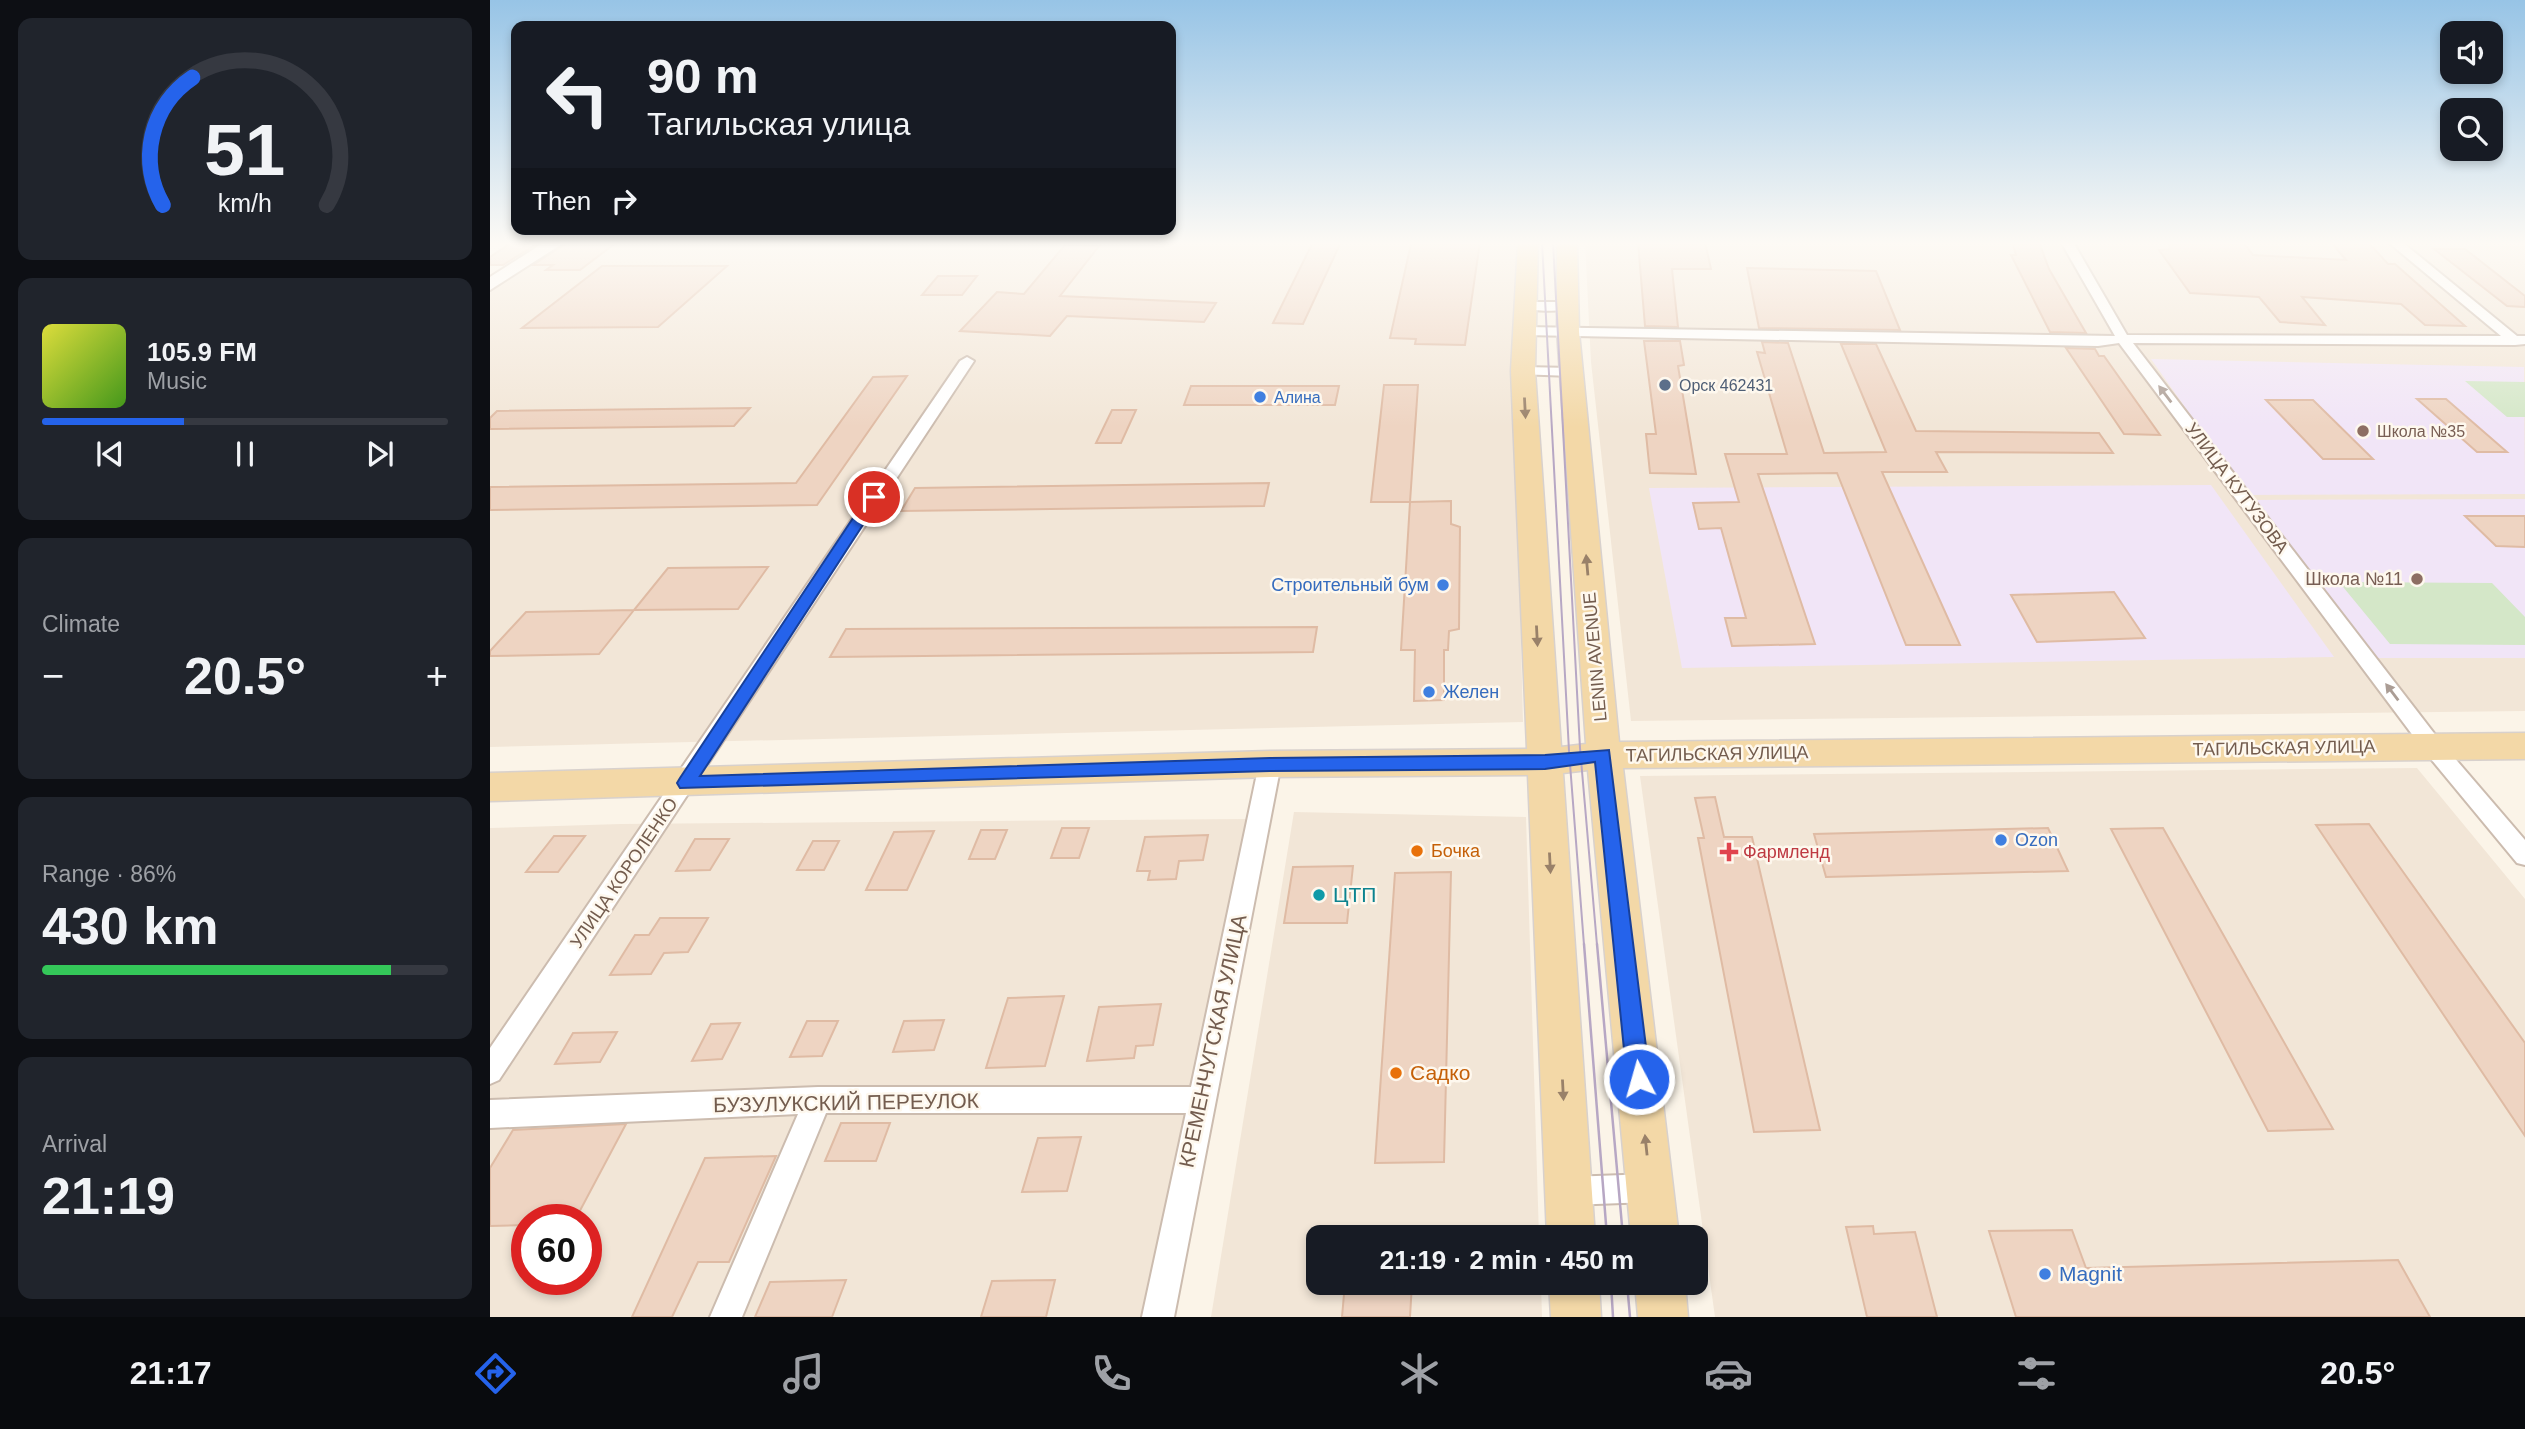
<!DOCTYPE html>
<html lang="en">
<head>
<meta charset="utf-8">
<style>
  :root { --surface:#171b24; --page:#20242c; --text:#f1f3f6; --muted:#9ea1a6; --line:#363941; --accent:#2563eb }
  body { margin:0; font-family:Arial,sans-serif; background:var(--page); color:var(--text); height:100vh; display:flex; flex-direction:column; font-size:26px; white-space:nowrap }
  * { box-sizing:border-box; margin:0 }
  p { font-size:23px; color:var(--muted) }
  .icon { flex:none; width:38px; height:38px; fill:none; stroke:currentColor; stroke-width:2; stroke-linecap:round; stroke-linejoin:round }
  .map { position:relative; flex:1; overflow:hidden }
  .panel { display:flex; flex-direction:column; gap:18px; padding:18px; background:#0d0f14; width:490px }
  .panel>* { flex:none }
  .banner { position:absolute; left:21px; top:21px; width:665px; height:214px; border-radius:14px; box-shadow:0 4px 10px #0003; background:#171b24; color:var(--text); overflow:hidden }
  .controls { position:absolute; left:1950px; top:21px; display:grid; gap:14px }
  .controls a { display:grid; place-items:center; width:63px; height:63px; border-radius:14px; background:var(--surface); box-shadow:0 4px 10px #0003; font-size:35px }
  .speed { position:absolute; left:21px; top:1204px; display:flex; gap:14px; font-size:35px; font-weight:700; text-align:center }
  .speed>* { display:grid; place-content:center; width:91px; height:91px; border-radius:50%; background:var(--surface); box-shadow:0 4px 10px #0003; line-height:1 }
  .speed .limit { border:10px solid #d22; background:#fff; color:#111 }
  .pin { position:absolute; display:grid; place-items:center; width:60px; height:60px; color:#fff; margin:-30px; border:4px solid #fff; border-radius:50%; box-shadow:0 2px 7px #0007 }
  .me { position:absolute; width:77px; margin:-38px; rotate:354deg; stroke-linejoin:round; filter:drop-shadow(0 0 5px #0008) }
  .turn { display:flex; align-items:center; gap:24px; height:147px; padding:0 21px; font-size:32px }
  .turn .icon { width:91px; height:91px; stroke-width:2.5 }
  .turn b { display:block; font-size:49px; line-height:60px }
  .then { display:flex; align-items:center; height:66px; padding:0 21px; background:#0003; gap:14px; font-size:26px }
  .big { font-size:52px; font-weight:700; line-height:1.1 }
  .panel .widget { flex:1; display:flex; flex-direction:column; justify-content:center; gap:10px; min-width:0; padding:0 24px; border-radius:14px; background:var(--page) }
  .panel .dial { align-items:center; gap:0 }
  .dial svg { height:182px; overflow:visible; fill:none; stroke:var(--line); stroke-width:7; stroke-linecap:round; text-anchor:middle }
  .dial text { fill:var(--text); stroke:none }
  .song { display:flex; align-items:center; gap:21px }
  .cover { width:84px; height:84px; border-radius:10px; background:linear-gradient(135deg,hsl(60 70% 55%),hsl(100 70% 35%)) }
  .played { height:7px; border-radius:4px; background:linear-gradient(90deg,var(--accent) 35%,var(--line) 35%) }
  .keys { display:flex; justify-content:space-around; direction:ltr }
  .heat { display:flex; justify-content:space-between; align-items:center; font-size:38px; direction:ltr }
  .charge { height:10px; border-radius:5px; background:linear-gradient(90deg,#34c759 86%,var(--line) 0) }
  .trip { position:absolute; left:816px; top:1225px; width:402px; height:70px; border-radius:14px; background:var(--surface); box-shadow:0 4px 10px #0003; font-weight:700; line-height:70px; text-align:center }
  .tab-bar { display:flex; height:112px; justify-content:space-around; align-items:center; background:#090b0e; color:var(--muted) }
  .tab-bar .icon { width:49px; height:49px }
  .tab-bar .current { color:var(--accent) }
  .tab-bar b { font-size:32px; color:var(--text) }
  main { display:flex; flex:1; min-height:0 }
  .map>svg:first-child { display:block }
  .residential { fill:#f2e6d7; fill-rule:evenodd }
  .education { fill:#f1e5f7 }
  .green { fill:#d4e7c8 }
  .building { fill:#eed4c2; stroke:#dfbba4; stroke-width:2 }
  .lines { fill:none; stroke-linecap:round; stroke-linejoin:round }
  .minor-casing { stroke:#ccbcaf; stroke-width:4 }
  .secondary-casing { stroke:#cebcad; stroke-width:4 }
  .primary-casing { stroke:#d8d1cd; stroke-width:3 }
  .minor { fill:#fff; fill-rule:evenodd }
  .secondary { fill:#fff; fill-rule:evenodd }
  .primary { fill:#f3d8a7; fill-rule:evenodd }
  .tram-far1 { stroke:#b7a7c4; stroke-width:2 }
  .tram { stroke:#b7a7c4; stroke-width:2.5 }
  .oneway { fill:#ab9d95 }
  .oneway2 { fill:#998169 }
  .route { fill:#2563eb; stroke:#184099; stroke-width:2 }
  .service-dot { fill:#5c6f8a; stroke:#fef8ee; stroke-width:2.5 }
  .shop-dot { fill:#3f7fe0; stroke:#fef8ee; stroke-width:2.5 }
  .education-dot { fill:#8d6e63; stroke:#fef8ee; stroke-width:2.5 }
  .food-dot { fill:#e8710a; stroke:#fef8ee; stroke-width:2.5 }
  .health-dot { fill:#e0444e; stroke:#fef8ee; stroke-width:2.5 }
  .culture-dot { fill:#0f9aa8; stroke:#fef8ee; stroke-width:2.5 }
  .labels { text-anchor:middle; stroke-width:5; stroke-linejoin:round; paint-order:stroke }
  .far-service-label { font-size:16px; fill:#4e5e75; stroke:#fef8ee; text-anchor:start }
  .far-shop-label { font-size:16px; fill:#366cbe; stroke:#fef8ee; text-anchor:start }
  .far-education-label { font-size:16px; fill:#785e54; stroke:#fef8ee; text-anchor:start }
  .street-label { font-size:18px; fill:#735c4e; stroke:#fef8ee }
  .education-label { font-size:18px; fill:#785e54; stroke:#fef8ee; text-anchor:end }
  .shop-label { font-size:18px; fill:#366cbe; stroke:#fef8ee; text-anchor:start }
  .food-label { font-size:18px; fill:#c56008; stroke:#fef8ee; text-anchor:start }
  .health-label { font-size:18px; fill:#be3a42; stroke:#fef8ee; text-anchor:start }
  .near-culture-label { font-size:21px; fill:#0d838f; stroke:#fef8ee; text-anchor:start }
  .near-street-label { font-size:21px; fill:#735c4e; stroke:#fef8ee }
  .near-food-label { font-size:21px; fill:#c56008; stroke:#fef8ee; text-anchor:start }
  .near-shop-label { font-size:21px; fill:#366cbe; stroke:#fef8ee; text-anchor:start }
</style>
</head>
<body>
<main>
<section class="panel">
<div class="widget dial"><svg viewBox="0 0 100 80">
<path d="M14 69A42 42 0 1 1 86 69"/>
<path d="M14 69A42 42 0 0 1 27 13" stroke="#2563eb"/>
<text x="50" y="56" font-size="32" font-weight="700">51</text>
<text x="50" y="72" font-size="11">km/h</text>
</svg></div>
<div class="widget">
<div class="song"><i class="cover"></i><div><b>105.9 FM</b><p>Music</p></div></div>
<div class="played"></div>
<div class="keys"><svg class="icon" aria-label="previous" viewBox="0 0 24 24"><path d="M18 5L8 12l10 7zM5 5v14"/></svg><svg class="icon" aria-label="pause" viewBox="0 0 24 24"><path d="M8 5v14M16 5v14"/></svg><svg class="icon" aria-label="next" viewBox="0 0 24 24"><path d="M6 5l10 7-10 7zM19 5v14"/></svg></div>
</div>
<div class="widget"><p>Climate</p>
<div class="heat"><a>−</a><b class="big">20.5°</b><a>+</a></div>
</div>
<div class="widget"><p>Range · 86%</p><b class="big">430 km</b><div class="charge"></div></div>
<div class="widget"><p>Arrival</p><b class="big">21:19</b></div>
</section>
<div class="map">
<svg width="2035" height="1317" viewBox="0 0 2035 1317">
  <rect width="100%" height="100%" fill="#fbf4e8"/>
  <path class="residential" d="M75,242H1028L1024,364L1033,722L0,747V291Z
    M1095,242H2035V711L1141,721L1101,362Z
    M1927,768L2035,899V1317H1225L1150,776Z
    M804,812L1036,817L1049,1237H828V1283H1051L1052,1317H721Z
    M758,819L652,1317H0V828L131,824ZM37,1220H96V1279H37Z"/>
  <path class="education" d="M1661,359L2034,367L2035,494L1757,495Z
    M1721,485L1844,657L1192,668L1159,488Z
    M2035,499V658H1881L1758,500Z"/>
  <path class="green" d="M1975,381L2035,382V417H2017Z
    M1849,582L2002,583L2035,617V645L1900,644Z"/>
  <path class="building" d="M22,242H50L13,265H0V257Z
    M78,242H127L90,270H56L63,265H43Z
    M823,242H851L813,324L783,323Z
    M952,242H990L975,345L925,344L926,339L900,338L921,244Z
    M1148,242H1215L1221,269H1182L1188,327L1155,326Z
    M1522,242H1549L1559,269L1596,333L1560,332L1521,255H1526Z
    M1680,242H1753L1763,255L1856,260L1841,242H1878L1898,264H1905L1975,326L1935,325L1911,304L1812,297L1835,325L1790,322L1769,297L1700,293L1669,250L1679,249Z
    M575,245L609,246L570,296L726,303L714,322L577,316L560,336L470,331L507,292L534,294Z
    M1944,249H1975L2035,296V307L2017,306Z
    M112,266H237L168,327L32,328Z
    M1257,268L1386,271L1410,330L1269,328Z
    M448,276H487L472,295H432Z
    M1154,341H1190L1194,365L1188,366L1206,474L1160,473L1156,434H1166Z
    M1272,342L1298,343L1334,453L1396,452L1351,344H1386L1426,431L1609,433L1623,453L1446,452L1457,472H1392L1470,645H1416L1347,473L1268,474L1325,644L1242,646L1235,618H1256L1231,528L1209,529L1203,503L1249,502L1235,454H1297L1267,352L1275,353Z
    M1576,348L1605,349L1609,356H1614L1670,435L1634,434Z
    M417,376L327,505L0,510V487L306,483L383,377Z
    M894,385H928L920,502H881Z
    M701,386H849L845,405H694Z
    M1927,399H1956L2017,452H1987Z
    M1776,400H1823L1883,459H1833Z
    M260,408L244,426L0,429V418L7,411Z
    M622,410H646L631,443H606Z
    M779,483L774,506L411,511L425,488Z
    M961,501V524L970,527L969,629L959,631L958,650H954V700L924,701L925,650H911L920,502Z
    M1975,516H2035V547L2006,546Z
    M278,567L248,609L144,610L178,568Z
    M1624,592L1655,638L1547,642L1521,595Z
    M144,610L109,654L0,656V651L36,612Z
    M827,627L823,652L340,657L356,629Z
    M1225,797L1234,837H1262L1330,1130L1264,1132L1208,838H1214L1205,798Z
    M1879,824L2035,1043V1136L1826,825Z
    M572,828H599L589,858H561Z
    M1558,828L1578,871L1336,877L1324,834Z
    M1673,828L1843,1129L1778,1131L1621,829Z
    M491,830H517L505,859H479Z
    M444,831L417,890H376L404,832Z
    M718,835L713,860L689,861L686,879L658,880L660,871H647L655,837Z
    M64,836H95L68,872H36Z
    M205,839H239L220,870L186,871Z
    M323,841H349L334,870H307Z
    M863,866L857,923H794L803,867Z
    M961,872L954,1162L885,1163L905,873Z
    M170,918H218L198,952L174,953L161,974L120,975L145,935H159Z
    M574,996L555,1066L496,1068L518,998Z
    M671,1004L663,1045L646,1046L644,1058L597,1061L609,1007Z
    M454,1020L444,1050L403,1052L414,1021Z
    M317,1021H348L332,1056L300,1057Z
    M250,1023L232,1059L202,1061L221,1024Z
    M127,1032L110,1062L65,1064L83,1033Z
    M351,1123H400L386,1161H335Z
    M136,1124L85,1220H37V1225L0,1226V1168L23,1130Z
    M591,1137L577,1191L532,1192L548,1138Z
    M286,1156L239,1262H208L182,1317H142L215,1158Z
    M1383,1226L1384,1234L1425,1232L1447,1317H1377L1356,1227Z
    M1582,1230L1596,1268L1908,1260L1940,1317H1526L1499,1231Z
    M356,1280L342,1317H265L280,1282Z
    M565,1280L556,1317H491L502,1281Z
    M855,1283H922L920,1317H852Z"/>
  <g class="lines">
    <defs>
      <path id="minor" d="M1571,242H1583L1637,335L2011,336L1898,242H1912L2027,336H2035V344L2025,345L1643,343L1950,741L2035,840V865L2027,863L1936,753L1629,343L1608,346L1034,335L1027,331L1034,327L1625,336Z
        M1029,302H1077L1083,306C1074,313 1037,312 1028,305Z
        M477,357L484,361L9,1080L0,1084V1048L470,361Z
        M1033,367L1081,368L1088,372L1081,376L1028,374L1026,371Z
        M780,756L787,758L791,764L684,1317H652L696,1113H336L252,1317H220L308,1114L0,1128V1100L328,1087H701L769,764L773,758Z
        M1160,1174L1170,1178L1174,1188L1170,1198L1160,1202L1079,1205L1069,1201L1065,1191L1069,1181L1079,1177Z"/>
      <path id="secondary" d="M55,242H75L0,290V277Z"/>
      <path id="primary" d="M1028,242H1048L1045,371L1071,747L1096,744L1067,332V242H1087L1089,332L1129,742L2035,733V759L1133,768L1189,1237H1141L1098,770L1073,773L1105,1237H1057L1038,775L780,777L0,801V773L780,751L1037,749L1021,371Z
        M1059,1283H1109L1111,1317H1061Z
        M1145,1283H1195L1198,1317H1148Z"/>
    </defs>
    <use href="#minor" class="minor-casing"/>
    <use href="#secondary" class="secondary-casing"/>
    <use href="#primary" class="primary-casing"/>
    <use href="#minor" class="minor"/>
    <use href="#secondary" class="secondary"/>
    <use href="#primary" class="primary"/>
    <path class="tram-far1" d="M1052,242L1079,751L1094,945
      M1063,242L1090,748L1107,945"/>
    <path class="tram" d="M1094,944L1117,1237
      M1107,944L1133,1237
      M1121,1283L1123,1317
      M1137,1283L1140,1317"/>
  </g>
  <defs><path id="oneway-solid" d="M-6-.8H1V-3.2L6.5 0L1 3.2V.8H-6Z" transform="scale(1.75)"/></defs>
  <g class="oneway">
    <use href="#oneway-solid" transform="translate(1675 394) rotate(-127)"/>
    <use href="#oneway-solid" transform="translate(1902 692) rotate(-127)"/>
  </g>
  <g class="oneway2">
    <use href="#oneway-solid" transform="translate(1035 408) rotate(87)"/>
    <use href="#oneway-solid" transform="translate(1097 565) rotate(-95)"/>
    <use href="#oneway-solid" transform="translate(1047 636) rotate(87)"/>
    <use href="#oneway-solid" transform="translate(1060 863) rotate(87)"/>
    <use href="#oneway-solid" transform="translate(1073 1090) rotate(87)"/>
    <use href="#oneway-solid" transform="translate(1156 1145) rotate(-96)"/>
  </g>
  <linearGradient id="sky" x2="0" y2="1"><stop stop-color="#97c4e6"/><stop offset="0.57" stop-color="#fdfaf5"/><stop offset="1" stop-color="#fdfaf5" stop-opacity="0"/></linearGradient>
  <rect width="2035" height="427" fill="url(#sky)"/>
  <path class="route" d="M384,493L391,497L210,776L780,758L1055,755L1119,750L1160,1079L1156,1086L1149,1089L1141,1086L1137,1079L1105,762L1055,769L780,771L190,788L187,783L190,778L377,497Z"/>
  <circle class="service-dot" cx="1175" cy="385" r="7"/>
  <g class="shop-dot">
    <circle cx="770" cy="397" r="7"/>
    <circle cx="953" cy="585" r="7"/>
    <circle cx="939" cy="692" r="7"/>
    <circle cx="1511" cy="840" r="7"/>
    <circle cx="1555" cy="1274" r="7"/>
  </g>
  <g class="education-dot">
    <circle cx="1873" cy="431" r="7"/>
    <circle cx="1927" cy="579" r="7"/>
  </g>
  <g class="food-dot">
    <circle cx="927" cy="851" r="7"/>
    <circle cx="906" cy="1073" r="7"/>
  </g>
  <path class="health-dot" d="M1235.5 841.5h7v7h7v7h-7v7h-7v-7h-7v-7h7z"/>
  <circle class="culture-dot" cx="829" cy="895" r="7"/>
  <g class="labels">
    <g class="far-service-label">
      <text x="1189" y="391">Орск 462431</text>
    </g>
    <g class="far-shop-label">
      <text x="784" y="403">Алина</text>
    </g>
    <g class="far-education-label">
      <text x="1887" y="437">Школа №35</text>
    </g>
    <g class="street-label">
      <text transform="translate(1747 488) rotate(53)" y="6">УЛИЦА КУТУЗОВА</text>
      <text transform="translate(1105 657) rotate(-95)" y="6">LENIN AVENUE</text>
      <text transform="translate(1794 748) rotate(-1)" y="6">ТАГИЛЬСКАЯ УЛИЦА</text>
      <text transform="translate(1227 754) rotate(-1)" y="6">ТАГИЛЬСКАЯ УЛИЦА</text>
      <text transform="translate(134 873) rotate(-56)" y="6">УЛИЦА КОРОЛЕНКО</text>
    </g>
    <g class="education-label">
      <text x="1913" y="585">Школа №11</text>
    </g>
    <g class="shop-label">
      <text x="939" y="591" text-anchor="end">Строительный бум</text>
      <text x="953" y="698">Желен</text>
      <text x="1525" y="846">Ozon</text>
    </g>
    <g class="food-label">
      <text x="941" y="857">Бочка</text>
    </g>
    <g class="health-label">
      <text x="1253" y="858">Фармленд</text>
    </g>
    <g class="near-culture-label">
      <text x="843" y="902">ЦТП</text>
    </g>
    <g class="near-street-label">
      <text transform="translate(723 1041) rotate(-78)" y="7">КРЕМЕНЧУГСКАЯ УЛИЦА</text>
      <text transform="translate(356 1103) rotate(-1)" y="7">БУЗУЛУКСКИЙ ПЕРЕУЛОК</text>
    </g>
    <g class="near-food-label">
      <text x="920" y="1080">Садко</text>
    </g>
    <g class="near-shop-label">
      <text x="1569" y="1281">Magnit</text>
    </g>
  </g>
</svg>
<div class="controls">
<a><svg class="icon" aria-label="sound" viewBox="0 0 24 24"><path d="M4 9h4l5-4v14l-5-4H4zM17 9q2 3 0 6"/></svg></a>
<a><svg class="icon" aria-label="search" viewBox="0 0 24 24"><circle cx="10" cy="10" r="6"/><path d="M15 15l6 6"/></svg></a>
</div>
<div class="speed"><div class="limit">60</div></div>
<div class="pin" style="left:384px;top:497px;background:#d93025"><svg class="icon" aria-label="arrive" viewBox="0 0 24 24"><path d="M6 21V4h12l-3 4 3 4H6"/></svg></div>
<svg class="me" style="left:1149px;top:1079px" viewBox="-20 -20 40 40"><circle r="17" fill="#2563eb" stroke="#fff" stroke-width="3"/><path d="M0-11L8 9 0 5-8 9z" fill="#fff"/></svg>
<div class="trip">21:19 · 2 min · 450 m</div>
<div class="banner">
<div class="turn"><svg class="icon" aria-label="left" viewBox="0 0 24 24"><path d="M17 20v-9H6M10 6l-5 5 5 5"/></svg><div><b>90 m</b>Тагильская улица</div></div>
<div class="then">Then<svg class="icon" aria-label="right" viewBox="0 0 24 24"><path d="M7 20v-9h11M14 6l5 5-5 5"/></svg></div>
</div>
</div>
</main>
<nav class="tab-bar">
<b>21:17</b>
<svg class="icon current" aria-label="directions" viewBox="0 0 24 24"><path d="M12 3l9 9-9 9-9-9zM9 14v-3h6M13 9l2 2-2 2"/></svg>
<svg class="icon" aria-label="music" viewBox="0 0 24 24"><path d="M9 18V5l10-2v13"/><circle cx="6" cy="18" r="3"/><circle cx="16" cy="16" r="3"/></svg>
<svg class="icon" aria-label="phone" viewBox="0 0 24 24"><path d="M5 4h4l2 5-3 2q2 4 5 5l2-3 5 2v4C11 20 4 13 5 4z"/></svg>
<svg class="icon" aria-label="climate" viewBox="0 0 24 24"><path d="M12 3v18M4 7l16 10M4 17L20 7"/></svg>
<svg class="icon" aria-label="car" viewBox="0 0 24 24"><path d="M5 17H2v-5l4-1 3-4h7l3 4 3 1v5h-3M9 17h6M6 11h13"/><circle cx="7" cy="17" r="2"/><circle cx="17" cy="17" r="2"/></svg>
<svg class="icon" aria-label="filters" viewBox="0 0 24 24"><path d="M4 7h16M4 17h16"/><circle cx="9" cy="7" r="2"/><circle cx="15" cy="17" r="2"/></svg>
<b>20.5°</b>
</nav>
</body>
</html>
